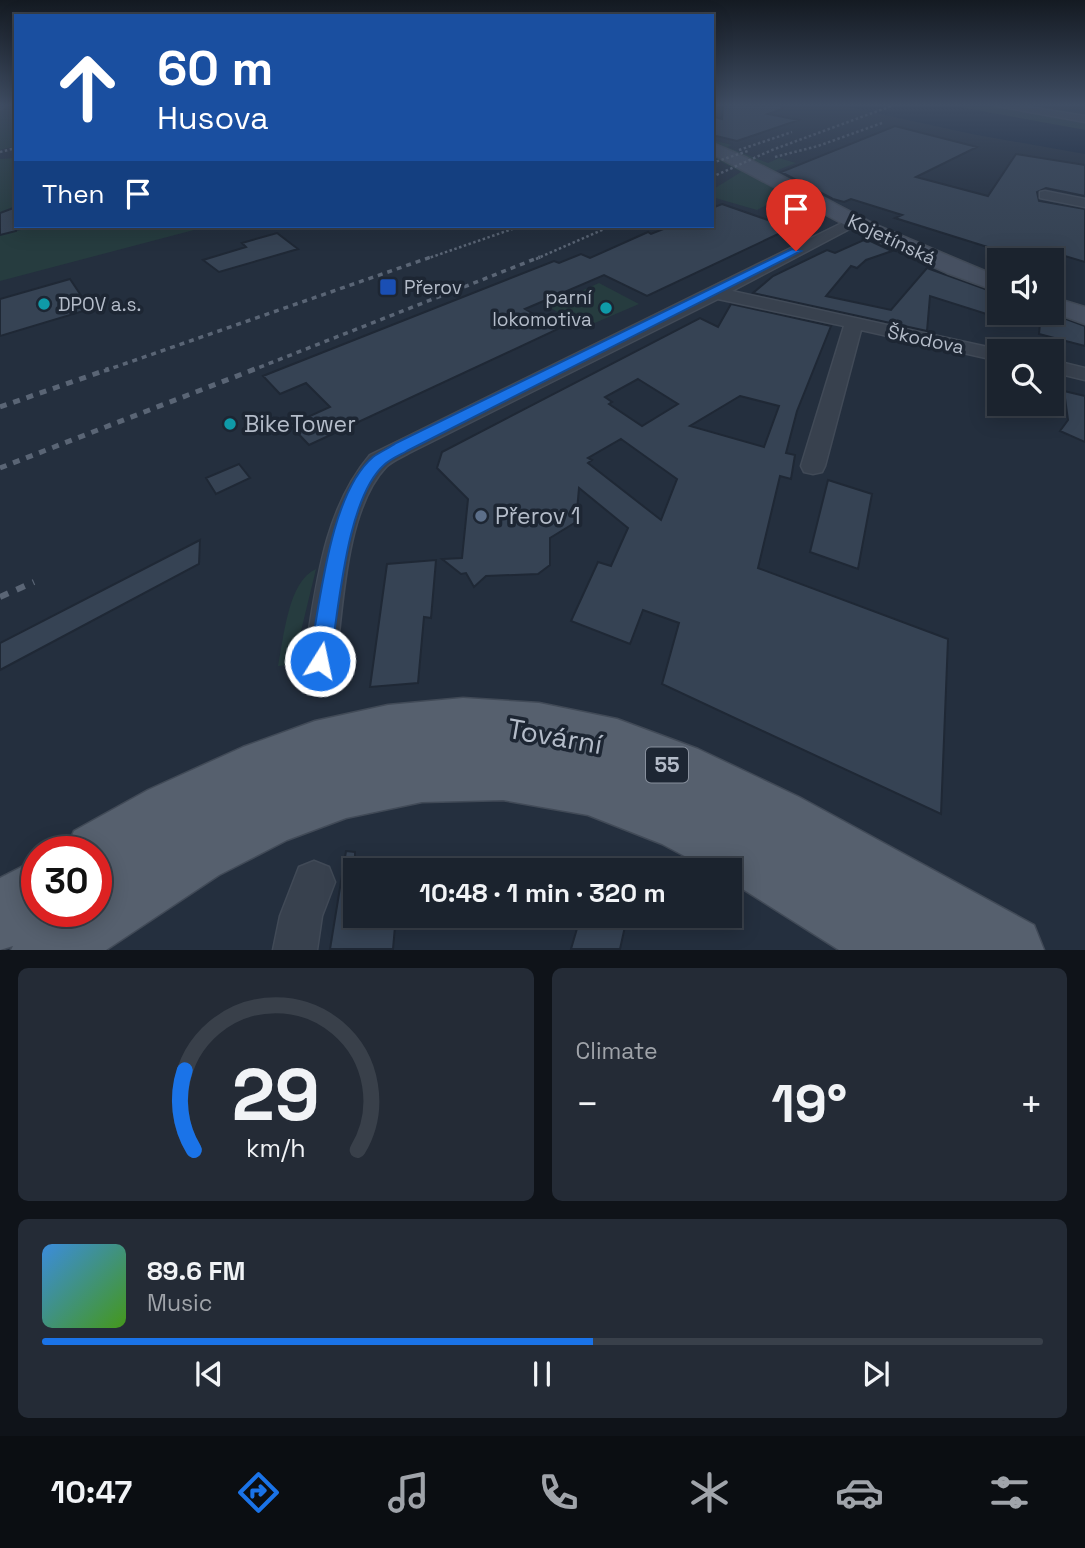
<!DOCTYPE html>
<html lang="en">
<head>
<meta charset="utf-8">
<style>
  :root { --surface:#1b232e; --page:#242b36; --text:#f1f3f6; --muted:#a0a4aa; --line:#39404a; --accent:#1a73e8 }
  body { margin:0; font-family:"Space Grotesk",sans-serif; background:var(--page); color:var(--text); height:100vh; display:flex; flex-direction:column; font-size:26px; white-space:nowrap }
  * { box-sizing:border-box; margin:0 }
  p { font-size:23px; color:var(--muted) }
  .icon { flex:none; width:38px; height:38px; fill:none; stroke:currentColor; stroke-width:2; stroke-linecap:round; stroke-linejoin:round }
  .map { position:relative; height:950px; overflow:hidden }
  .sheet { display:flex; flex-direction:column; gap:18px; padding:18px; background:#0f1319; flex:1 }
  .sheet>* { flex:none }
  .top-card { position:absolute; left:14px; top:14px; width:700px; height:214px; border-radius:0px; box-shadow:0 4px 18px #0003,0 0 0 2px var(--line); background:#1a4fa0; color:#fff; overflow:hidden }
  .tools { position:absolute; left:987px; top:248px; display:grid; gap:14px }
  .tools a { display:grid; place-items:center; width:77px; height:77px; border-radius:0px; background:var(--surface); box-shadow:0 4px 18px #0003,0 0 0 2px var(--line); font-size:35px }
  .speed { position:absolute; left:21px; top:836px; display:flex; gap:14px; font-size:35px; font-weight:700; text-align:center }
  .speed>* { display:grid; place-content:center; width:91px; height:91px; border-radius:50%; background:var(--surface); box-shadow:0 4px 18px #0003,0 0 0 2px var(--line); line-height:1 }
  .speed .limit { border:10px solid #d22; background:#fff; color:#111 }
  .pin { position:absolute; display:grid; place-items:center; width:60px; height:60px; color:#fff; margin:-72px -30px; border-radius:50% 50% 50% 0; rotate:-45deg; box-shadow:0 0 7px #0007 }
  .pin .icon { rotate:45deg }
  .me { position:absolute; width:77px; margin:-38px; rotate:10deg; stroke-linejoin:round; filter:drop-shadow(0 0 5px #0008) }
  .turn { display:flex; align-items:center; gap:24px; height:147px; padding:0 28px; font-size:32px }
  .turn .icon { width:91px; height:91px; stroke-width:2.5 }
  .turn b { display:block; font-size:49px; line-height:60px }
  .then { display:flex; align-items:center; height:66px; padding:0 28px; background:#0003; gap:14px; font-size:26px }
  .big { font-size:52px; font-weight:700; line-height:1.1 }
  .sheet .widget { flex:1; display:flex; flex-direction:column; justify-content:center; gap:10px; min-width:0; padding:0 24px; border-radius:10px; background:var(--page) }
  .sheet .dial { align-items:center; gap:0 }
  .dial svg { height:182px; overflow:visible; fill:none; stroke:var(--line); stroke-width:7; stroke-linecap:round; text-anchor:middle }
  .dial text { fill:var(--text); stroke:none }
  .song { display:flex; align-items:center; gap:21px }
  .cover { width:84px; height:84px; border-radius:10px; background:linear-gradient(135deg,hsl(210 70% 55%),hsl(100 70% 35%)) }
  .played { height:7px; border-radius:4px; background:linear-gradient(90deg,var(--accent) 55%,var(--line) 55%) }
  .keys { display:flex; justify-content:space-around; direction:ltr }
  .heat { display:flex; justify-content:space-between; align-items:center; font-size:38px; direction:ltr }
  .sheet .tiles { flex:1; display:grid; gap:18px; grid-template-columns:1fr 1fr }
  .widget:last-child { grid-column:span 2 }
  .trip { position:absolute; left:343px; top:858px; width:399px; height:70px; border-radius:0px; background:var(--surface); box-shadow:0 4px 18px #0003,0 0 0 2px var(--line); font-weight:700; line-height:70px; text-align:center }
  .tab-bar { display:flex; height:112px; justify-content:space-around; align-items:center; background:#0b0e12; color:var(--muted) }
  .tab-bar .icon { width:49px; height:49px }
  .tab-bar .current { color:var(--accent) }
  .tab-bar b { font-size:32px; color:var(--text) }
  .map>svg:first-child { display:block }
  .green { fill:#263c3f }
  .water { fill:#17263c }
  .building { fill:#364354; stroke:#1f2835; stroke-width:2; fill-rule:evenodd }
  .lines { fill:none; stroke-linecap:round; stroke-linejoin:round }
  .minor-casing { stroke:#414a57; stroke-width:3 }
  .secondary-casing { stroke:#414a57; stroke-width:3 }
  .primary-casing { stroke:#414a57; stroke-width:3 }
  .minor { fill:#38414e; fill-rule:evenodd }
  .secondary { fill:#465061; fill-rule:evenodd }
  .primary { fill:#56606e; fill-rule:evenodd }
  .rail-far3 { stroke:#5a6575; stroke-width:2.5; stroke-dasharray:2.5 2.5; stroke-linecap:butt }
  .rail-far2 { stroke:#5a6575; stroke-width:3.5; stroke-dasharray:5 5; stroke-linecap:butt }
  .rail-far1 { stroke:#5a6575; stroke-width:5; stroke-dasharray:7 7; stroke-linecap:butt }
  .rail { stroke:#5a6575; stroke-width:6; stroke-dasharray:9 9; stroke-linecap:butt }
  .route { fill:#1a73e8; stroke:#114b97; stroke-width:2 }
  .transit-dot { fill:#1a4fb4; stroke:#1d2633; stroke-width:2.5 }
  .culture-dot { fill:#0f9aa8; stroke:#1d2633; stroke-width:2.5 }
  .service-dot { fill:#5c6f8a; stroke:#1d2633; stroke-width:2.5 }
  .labels { text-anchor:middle; stroke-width:7; stroke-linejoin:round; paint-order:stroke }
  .far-street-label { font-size:19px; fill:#b4bcc9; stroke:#1d2633 }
  .far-poi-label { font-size:19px; fill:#b4bcc9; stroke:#1d2633; text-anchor:start }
  .shield { fill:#1d2633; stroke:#878f9c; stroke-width:2 }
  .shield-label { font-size:21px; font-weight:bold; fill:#b4bcc9 }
  .poi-label { font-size:23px; fill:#b4bcc9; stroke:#1d2633; text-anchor:start }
  .near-street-label { font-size:28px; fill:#b4bcc9; stroke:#1d2633 }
</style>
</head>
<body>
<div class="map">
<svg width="1085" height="950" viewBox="0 0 1085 950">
  <rect width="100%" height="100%" fill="#242f3e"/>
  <path class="green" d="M0,105H16V146L0,150Z
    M948,105H987L1085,120V130Z
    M712,140L732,145L727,147L768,163L779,158L796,163L775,171L803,186L757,210L712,197V190L741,172L712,157Z
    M16,158V207L0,213V159Z
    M38,226H209L0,281V235Z
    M599,283L639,304L583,328L548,306Z
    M316,569L293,664L278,666C284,637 288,581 316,569Z"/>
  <path class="water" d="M839,105H948L1085,130V154L972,134Z"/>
  <path class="building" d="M723,105H781L782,109L768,114L799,120L737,141L712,135V116L722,119Z
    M895,126L977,147L916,177L988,196L1016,154L1085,165V196L1046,188L1037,192L1039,201L1085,209V262L1048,251L1032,261L895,218L902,215L851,199L844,202L833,199L781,172Z
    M722,204L791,228L647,296L604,275L525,309L558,329L309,445L290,425L330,407L306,383L280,394L263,376L554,261L559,263L581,254L590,258L648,232L651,234L671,226H712V208Z
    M16,207V231L0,235V213Z
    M277,233L298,249L219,272L203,260L246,247L242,243Z
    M866,239L892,251L866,260L857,268L851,266L826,296L891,310L927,268L999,294V318L930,296L927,331L753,293L773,276L827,250L835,253Z
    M70,279L90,309L0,336V299Z
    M731,304L831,326L797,411L786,453L795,455L791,479L780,476L758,568L948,639L941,814L662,684L679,623L643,610L630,644L571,621L598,562L611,566L628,528L579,488L576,522L550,538V565L538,574L486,576L474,587L466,573L461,574L442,559L462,558L468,499L437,468L442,452L700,318L718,327ZM638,379L678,404L642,426L609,404L612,402L605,397ZM740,396L779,406L764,447L690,426ZM621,439L677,479L661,520L588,463L592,460L588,458Z
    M1041,313H1050L1085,326V346L1039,334Z
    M1064,391L1085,396V442L1060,431L1068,420Z
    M239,464L250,478L216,494L206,478Z
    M828,480L872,494L858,569L810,552Z
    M200,540L199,564L0,670V643Z
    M436,560L431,618L424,617L418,683L370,687L387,564Z
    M346,851L355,852V915H396L393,949H330Z
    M581,915H611L626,922L620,949H571Z"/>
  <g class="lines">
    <defs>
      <path id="minor" d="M0,105H7L0,109Z
        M992,105H1016L1085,116V122Z
        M1045,191L1085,199V207L1040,198V192Z
        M854,217L859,218V224L732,291L1006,351L999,352V361L861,330L825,466L822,472L813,474L804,472L801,466L844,326L718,299L409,453C402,457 392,461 386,467C346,509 343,605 336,661L331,672L320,676L309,672L304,661C316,590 322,512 370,455Z
        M1052,360L1085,368V380L1052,372Z
        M314,861L329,867L335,882L322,916L317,950H273L280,916L299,867Z"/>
      <path id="secondary" d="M712,143L747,158L876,225L999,277V292L947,273L862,234L712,154Z
        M1052,297L1085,307V324L1052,312Z"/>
      <path id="primary" d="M463,698L539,703L617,719L698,749L799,797L1034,925L1044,950H839L730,881V870H711L662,844L588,815L503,800L422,802L346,818L287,840L219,875L106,950H11L13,946L0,950V878L37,859V912H96V852H65L74,831L148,790L243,747L315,721L388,705Z"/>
    </defs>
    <use href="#minor" class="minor-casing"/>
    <use href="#secondary" class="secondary-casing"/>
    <use href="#primary" class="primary-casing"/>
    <use href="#minor" class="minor"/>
    <use href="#secondary" class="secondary"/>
    <use href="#primary" class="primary"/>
    <path class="rail-far3" d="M739,150L792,132
      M0,152L16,148
      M775,157L818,146L882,123
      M712,163L748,151
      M712,177L772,150L894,105
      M426,259L521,226
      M536,259L611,226"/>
    <path class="rail-far2" d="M104,371L431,257
      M250,371L540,257"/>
    <path class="rail-far1" d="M0,407L109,369
      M0,468L255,369"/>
    <path class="rail" d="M0,597L34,582"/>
  </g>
  <linearGradient id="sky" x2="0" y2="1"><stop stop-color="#141a22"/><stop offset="0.44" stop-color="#3f4d63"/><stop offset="1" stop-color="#3f4d63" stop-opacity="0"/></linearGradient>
  <rect width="1085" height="238" fill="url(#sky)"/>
  <path class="route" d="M792,249L801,251L407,451C400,455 390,459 384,465C346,499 339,610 330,661L327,668L320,670L312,668L309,661C320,606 329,494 373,457C380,452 389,448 396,443Z"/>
  <rect class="transit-dot" x="379" y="278" width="18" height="18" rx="3.5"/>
  <g class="culture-dot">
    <circle cx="44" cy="304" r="7"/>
    <circle cx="606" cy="308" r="7"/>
    <circle cx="230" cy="424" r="7"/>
  </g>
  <circle class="service-dot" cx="481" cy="516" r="7"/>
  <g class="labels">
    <g class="far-street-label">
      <text transform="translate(892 239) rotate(25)" y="7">Kojetínská</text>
      <text transform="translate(926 339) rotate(12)" y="7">Škodova</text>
    </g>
    <g class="far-poi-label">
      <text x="404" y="294">Přerov</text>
      <text x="592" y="304" text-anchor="end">parní<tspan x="592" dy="22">lokomotiva</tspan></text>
      <text x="58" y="311">DPOV a.s.</text>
    </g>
    <rect class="shield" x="646" y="747.5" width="42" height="35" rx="5"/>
    <g class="shield-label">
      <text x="667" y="772">55</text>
    </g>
    <g class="poi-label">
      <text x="244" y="432">BikeTower</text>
      <text x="495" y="524">Přerov 1</text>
    </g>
    <g class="near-street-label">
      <text transform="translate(555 736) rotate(10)" y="10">Tovární</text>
    </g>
  </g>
</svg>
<div class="tools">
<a><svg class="icon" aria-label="sound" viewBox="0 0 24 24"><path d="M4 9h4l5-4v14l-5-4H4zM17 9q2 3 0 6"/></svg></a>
<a><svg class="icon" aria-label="search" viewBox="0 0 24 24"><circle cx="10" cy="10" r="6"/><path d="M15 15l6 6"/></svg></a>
</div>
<div class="speed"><div class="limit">30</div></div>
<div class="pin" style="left:796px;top:251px;background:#d93025"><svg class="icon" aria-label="arrive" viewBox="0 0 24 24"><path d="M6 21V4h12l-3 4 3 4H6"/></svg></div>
<svg class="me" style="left:320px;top:661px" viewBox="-20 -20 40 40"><circle r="17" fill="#1a73e8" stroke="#fff" stroke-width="3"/><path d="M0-11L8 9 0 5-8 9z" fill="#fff"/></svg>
<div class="trip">10:48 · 1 min · 320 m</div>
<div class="top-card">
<div class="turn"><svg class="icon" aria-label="ahead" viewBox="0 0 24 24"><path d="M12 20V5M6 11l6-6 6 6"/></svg><div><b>60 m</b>Husova</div></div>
<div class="then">Then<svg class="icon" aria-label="arrive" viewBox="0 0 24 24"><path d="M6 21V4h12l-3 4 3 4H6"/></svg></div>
</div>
</div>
<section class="sheet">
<div class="tiles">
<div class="widget dial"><svg viewBox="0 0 100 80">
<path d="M14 69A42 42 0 1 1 86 69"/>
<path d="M14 69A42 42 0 0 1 10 34" stroke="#1a73e8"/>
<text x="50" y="56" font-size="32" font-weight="700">29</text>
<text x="50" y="72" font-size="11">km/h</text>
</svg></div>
<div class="widget"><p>Climate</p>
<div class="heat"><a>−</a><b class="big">19°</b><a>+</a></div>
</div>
<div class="widget">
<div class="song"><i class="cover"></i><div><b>89.6 FM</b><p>Music</p></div></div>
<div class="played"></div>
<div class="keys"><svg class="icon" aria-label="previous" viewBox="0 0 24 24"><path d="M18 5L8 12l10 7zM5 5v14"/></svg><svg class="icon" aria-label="pause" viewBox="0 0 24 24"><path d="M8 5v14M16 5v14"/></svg><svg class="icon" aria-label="next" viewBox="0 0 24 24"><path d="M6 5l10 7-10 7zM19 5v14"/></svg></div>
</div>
</div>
</section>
<nav class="tab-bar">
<b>10:47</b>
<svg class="icon current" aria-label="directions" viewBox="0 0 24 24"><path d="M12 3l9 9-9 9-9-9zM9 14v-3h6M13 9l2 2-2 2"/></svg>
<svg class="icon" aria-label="music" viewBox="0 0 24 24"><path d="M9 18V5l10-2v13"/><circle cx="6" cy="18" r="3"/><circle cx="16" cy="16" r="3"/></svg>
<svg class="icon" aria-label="phone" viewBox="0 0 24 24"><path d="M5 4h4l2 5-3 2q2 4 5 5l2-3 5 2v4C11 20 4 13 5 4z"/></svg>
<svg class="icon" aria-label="climate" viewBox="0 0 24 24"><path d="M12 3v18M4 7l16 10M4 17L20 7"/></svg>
<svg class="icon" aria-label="car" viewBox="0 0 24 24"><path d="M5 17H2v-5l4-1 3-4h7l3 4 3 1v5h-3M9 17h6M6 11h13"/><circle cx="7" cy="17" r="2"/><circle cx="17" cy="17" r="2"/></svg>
<svg class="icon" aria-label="filters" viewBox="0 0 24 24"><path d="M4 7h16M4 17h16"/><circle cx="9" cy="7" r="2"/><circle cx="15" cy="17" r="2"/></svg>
</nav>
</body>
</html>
